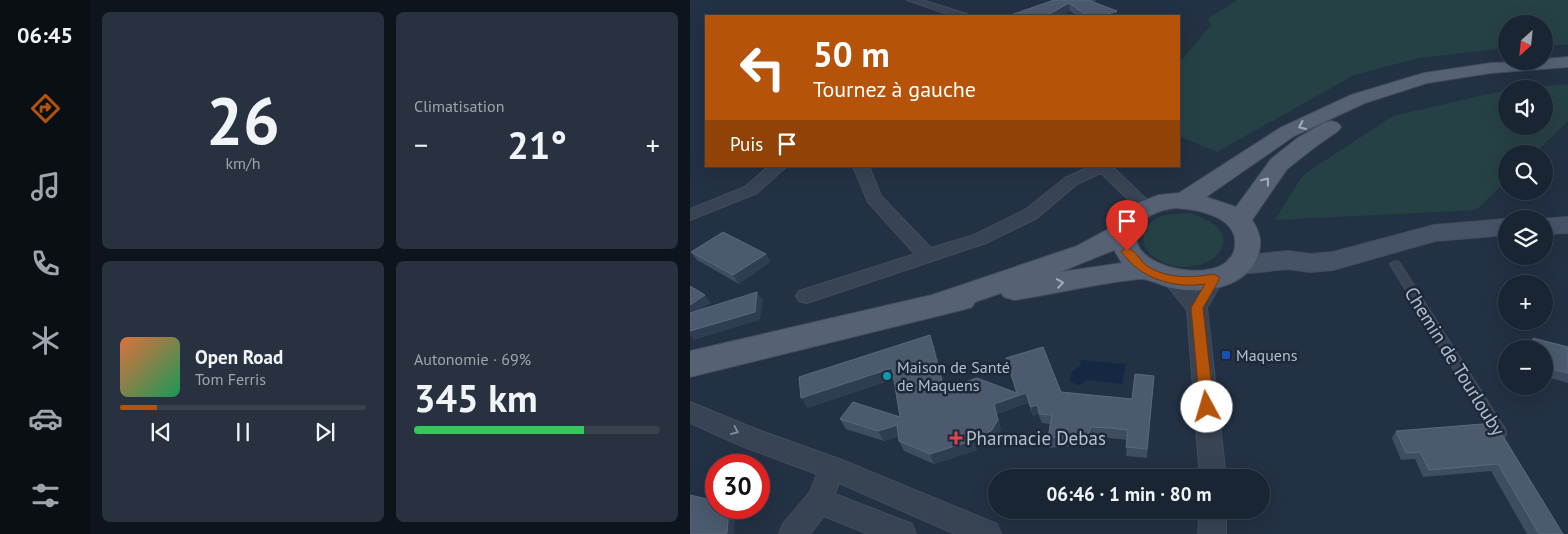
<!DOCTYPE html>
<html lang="fr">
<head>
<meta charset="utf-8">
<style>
  :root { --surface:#1a2533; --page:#27313f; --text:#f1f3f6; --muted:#9fa5ac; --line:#38424e; --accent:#b45309 }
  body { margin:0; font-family:"PT Sans",sans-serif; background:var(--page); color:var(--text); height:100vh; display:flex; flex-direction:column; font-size:19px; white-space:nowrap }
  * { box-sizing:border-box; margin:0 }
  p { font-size:16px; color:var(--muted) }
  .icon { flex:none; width:28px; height:28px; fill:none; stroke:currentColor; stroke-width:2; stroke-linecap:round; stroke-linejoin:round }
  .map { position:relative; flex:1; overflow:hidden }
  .sheet { display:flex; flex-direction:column; gap:12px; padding:12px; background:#0e141c; width:600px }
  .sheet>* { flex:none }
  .guide { position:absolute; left:15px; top:15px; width:475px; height:152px; border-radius:0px; box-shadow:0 5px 20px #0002,0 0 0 1px var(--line); background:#b45309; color:#fff; overflow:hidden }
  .needle { width:32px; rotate:207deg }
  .buttons { position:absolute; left:808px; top:15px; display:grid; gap:10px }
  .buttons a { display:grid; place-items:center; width:55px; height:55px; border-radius:50%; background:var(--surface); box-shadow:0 5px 20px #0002,0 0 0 1px var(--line); font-size:25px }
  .speed { position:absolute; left:15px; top:454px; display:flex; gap:10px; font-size:25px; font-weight:700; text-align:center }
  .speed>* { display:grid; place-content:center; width:65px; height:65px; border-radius:50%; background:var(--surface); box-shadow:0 5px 20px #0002,0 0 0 1px var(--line); line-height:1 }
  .speed .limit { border:8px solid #d22; background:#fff; color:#111 }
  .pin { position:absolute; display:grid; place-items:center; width:42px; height:42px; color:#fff; margin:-51px -21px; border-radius:50% 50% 50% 0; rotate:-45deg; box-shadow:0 0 5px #0007 }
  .pin .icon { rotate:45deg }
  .me { position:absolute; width:55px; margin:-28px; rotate:354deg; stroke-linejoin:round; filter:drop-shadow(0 0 4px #0008) }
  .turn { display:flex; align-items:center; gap:18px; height:105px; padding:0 25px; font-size:22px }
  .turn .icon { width:65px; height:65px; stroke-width:2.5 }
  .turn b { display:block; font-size:35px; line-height:42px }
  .then { display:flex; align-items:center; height:48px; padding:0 25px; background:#0003; gap:10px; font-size:19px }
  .big { font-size:38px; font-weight:700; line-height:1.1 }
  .sheet .widget { flex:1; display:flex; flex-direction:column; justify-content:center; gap:8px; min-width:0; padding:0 18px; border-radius:8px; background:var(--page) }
  .sheet .dial { align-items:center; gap:0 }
  .dial b { font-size:65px; line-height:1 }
  .song { display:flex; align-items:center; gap:15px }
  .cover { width:60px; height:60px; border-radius:8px; background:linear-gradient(135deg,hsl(20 70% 55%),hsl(150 70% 35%)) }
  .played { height:5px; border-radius:2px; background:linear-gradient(90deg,var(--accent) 15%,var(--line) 15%) }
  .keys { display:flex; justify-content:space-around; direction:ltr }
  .heat { display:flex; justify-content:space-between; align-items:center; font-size:28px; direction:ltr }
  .charge { height:8px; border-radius:4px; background:linear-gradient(90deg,#34c759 69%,var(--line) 0) }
  .sheet .tiles { flex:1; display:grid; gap:12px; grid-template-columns:repeat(2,1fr) }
  .trip { position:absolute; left:298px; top:469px; width:282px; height:50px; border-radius:25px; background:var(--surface); box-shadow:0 5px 20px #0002,0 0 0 1px var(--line); font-weight:700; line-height:50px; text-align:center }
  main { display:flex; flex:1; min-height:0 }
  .tabs { display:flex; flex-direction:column; width:90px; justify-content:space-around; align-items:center; background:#0a0f14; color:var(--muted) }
  .tabs .icon { width:35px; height:35px }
  .tabs .active { color:var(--accent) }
  .tabs b { font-size:22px; color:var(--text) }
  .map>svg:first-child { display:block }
  .green { fill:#264145 }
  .water { fill:#152843 }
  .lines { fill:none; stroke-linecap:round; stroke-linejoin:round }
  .lane-casing { stroke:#424c5c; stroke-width:2 }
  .street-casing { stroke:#424c5c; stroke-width:2 }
  .secondary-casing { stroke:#424c5c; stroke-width:2 }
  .primary-casing { stroke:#424c5c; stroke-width:2 }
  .lane { fill:#384353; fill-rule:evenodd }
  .street { fill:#384353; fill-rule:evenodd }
  .secondary { fill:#465266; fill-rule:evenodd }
  .primary { fill:#566273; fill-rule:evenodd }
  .wall { fill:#3e4d62 }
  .shaded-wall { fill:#2e3d51 }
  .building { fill:#4b5a6e; stroke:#5b697c }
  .oneway { stroke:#a2acbb }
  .oneway2 { stroke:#7d8796 }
  .route { fill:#b45309; stroke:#753606 }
  .transit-dot { fill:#1a4fb4; stroke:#1d2838; stroke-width:2 }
  .culture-dot { fill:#0f9aa8; stroke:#1d2838; stroke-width:2 }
  .health-dot { fill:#e0444e; stroke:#1d2838; stroke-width:2 }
  .labels { text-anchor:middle; stroke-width:5; stroke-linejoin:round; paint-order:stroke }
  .poi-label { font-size:16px; fill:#b5becd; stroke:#1d2838; text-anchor:start }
  .near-street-label { font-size:19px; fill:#b5becd; stroke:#1d2838 }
  .near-poi-label { font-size:19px; fill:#b5becd; stroke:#1d2838; text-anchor:start }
</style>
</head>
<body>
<main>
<nav class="tabs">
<b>06:45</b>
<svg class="icon active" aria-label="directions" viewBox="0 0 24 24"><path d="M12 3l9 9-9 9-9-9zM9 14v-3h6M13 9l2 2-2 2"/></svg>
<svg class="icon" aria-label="music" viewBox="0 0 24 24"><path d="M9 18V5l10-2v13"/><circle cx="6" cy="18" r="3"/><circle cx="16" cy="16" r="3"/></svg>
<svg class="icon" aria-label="phone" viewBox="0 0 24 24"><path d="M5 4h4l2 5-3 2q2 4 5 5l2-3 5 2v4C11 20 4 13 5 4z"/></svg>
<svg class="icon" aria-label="climate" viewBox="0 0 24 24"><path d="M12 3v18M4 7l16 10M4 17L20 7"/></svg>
<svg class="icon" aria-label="car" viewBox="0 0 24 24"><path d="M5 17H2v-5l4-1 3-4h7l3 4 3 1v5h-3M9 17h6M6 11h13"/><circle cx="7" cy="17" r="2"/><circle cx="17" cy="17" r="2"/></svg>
<svg class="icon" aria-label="filters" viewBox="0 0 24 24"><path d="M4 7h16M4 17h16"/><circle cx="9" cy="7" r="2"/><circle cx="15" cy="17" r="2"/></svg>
</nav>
<section class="sheet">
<div class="tiles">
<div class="widget dial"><b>26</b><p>km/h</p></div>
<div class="widget"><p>Climatisation</p>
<div class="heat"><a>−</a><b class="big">21°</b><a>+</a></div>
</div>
<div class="widget">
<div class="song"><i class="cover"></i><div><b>Open Road</b><p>Tom Ferris</p></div></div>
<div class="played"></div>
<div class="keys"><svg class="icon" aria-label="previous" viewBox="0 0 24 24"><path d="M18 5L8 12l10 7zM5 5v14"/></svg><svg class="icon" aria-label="pause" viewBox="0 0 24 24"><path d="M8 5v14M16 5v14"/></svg><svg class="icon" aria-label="next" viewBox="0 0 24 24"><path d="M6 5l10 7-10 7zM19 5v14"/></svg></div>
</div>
<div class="widget"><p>Autonomie · 69%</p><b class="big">345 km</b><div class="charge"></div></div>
</div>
</section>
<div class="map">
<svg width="878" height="534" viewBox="0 0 878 534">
  <rect width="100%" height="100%" fill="#233144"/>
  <path class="green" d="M548,0H878V45H854V24H816V48L729,58L664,75L527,152L489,136V63L521,25L518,18Z
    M878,84V121L844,154H816V181L786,210L585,220L613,175L703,116L816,90V126H854V89H821Z
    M498,213C574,233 512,288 465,258C449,247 450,227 467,218C477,213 487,214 498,213Z"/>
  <path class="water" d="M391,360L436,364L432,384L397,380L392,384L387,385L380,381C379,373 383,370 390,366Z"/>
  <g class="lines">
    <defs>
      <path id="lane" d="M705,261L709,262L815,429L816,433L815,437L810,439L805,437L700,264Z"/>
      <path id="street" d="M217,0H232L277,14L278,16H263Z
        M79,166H97L67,193L0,220V209L55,187Z
        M163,166H179L191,196L241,248L284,235L335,210L375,178L401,166H422L464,207L462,211L456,212L450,211L411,173L387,184L347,218L296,243L123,301L116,303L109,301L106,296L109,291L225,254L178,202Z
        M524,271L531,273L534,278L517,308L536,478H510L497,310L472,279L475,274C490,270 497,283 506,293L517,273Z
        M0,402L68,430L152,460L307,524L311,534H265L149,483L145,494L222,524L226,534H178L134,516L120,534H89L93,524L120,492L127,474L54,447L0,423Z
        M510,510H536V534H508Z"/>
      <path id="secondary" d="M878,217V233L854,234V219H850Z
        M816,219V235L745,241L643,270L620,272L598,269L549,274L539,272L535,265L539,258L549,256L598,251L620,254L643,252L744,225Z"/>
      <path id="primary" d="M878,57V67L801,73L737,83L675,103L604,136L516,197L546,207L581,159L609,137L634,123L641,121L648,123L651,127L648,131L625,147L597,169L562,220C571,234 573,245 566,260C552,289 511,294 482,288C472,286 459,278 449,279C409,283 364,294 324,300L314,297L311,293L285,302L282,307L272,310L0,377V351L242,295L387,246L424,226L431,214L442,205L469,195L489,193L590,128L661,95L734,73L801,63L854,61V59ZM485,208C508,209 553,217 544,251C533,289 428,267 449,227C456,214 471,210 485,208ZM424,250L432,263L370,272Z"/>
    </defs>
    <use href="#lane" class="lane-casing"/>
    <use href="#street" class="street-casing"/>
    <use href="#secondary" class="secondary-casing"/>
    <use href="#primary" class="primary-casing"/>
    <use href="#lane" class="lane"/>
    <use href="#street" class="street"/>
    <use href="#secondary" class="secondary"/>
    <use href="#primary" class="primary"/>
  </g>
  <path class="wall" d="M364,0H407L403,2L427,16H387L380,11L371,16H318Z
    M1,252L76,254L80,262L49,284L7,260Z
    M843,338L878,347V383L854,376V349H838L837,346Z
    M244,345L255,388L326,392L316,358L371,392L442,399L464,376L457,458L436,456L437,440L420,438L402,436L400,444L360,448L358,438L360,424L352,423L348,414L343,416L338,403L307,414L311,430L304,441L286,447L287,450L244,464L214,451L209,441V436L194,441L156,429L150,419L210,417L204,379L117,408Z
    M805,423L873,534H837L801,471L733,477L725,459L711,460L702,438L706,431Z"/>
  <path class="shaded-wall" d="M379,3L380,11L371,16H356Z
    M427,11V16H412Z
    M76,254L80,262L49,284L43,275Z
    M67,292L73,300L70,320L4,340L0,335V331Z
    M15,295L21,303L0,317V305Z
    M240,335L244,345L258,398L254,389Z
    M202,368L206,378L117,408L111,398Z
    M336,393L338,403L307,414L311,430L304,441L286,447L287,450L244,464L240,454L283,437L304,404Z
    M347,405L348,414L343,416L341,407Z
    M207,425L212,435L194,441L188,431Z
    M401,427L402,436L400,444L399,434Z
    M39,508H46L44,534H34Z"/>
  <path class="building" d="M364,0H398L427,11L412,16H398L379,3L356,16H318Z
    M33,232L76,254L43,275L1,252Z
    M0,286L15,295L0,305Z
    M67,292L65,312L0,331V313Z
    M240,335L254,389L287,378L327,393L316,358L353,347L371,392L442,399L445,374L464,376L457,449L436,447L438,430L420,428L401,427L399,434L358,438L362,415L350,414L347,405L341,407L336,393L304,404L308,420L301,431L283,437L284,440L240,454L209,441L207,425L188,431L150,419L163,402L210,417L202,368L111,398L109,377Z
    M843,338L878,347V373L854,367V349H845Z
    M805,423L873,534H849L808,464L739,470L730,452L716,453L706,431Z
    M0,495L17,499L26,496V508H39L37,533L34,534H0Z"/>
  <defs><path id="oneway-chevron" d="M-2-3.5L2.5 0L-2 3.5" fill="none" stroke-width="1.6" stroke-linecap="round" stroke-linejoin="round" transform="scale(1.25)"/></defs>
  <g class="oneway">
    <use href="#oneway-chevron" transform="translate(612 126) rotate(155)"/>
    <use href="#oneway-chevron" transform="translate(576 181) rotate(-52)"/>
    <use href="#oneway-chevron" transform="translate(370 283) rotate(-9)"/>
  </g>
  <use class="oneway2" href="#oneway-chevron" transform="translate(45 431) rotate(24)"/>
  <path class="route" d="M437,248C446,250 450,261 457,266C477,279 502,278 524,274L530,278L513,308L524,407L522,411L517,413L512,411L510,407L501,308L515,284C483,289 449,278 431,251Z"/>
  <rect class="transit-dot" x="531" y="350" width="10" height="10" rx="2.5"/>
  <circle class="culture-dot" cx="197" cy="376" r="5"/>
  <path class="health-dot" d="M263.5 430.5h5v5h5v5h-5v5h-5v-5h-5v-5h5z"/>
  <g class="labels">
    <g class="poi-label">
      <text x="546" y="361">Maquens</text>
      <text x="207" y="373">Maison de Santé<tspan x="207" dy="18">de Maquens</tspan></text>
    </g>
    <g class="near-street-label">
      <text transform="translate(765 361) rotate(58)" y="7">Chemin de Tourlouby</text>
    </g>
    <g class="near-poi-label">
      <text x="276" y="445">Pharmacie Debas</text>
    </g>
  </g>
</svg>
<div class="buttons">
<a><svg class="needle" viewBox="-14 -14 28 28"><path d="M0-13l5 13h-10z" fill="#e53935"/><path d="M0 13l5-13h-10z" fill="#9fa5ac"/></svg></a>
<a><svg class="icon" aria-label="sound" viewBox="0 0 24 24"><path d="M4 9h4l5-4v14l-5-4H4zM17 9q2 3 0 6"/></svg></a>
<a><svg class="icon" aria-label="search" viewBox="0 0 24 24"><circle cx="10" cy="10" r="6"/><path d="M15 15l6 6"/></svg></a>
<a><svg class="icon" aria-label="layers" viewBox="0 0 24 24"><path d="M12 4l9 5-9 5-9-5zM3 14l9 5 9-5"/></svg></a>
<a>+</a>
<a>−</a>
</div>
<div class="speed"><div class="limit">30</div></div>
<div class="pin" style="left:437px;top:251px;background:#d93025"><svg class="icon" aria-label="arrive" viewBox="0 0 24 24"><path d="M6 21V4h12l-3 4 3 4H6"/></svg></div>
<svg class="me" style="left:517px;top:407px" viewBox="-20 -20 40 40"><circle r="19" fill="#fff"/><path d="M0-13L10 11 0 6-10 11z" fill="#b45309"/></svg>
<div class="trip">06:46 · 1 min · 80 m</div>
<div class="guide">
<div class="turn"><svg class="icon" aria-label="left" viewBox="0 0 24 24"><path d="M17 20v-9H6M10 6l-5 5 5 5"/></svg><div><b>50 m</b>Tournez à gauche</div></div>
<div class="then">Puis<svg class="icon" aria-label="arrive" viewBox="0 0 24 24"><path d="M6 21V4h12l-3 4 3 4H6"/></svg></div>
</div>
</div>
</main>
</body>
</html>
